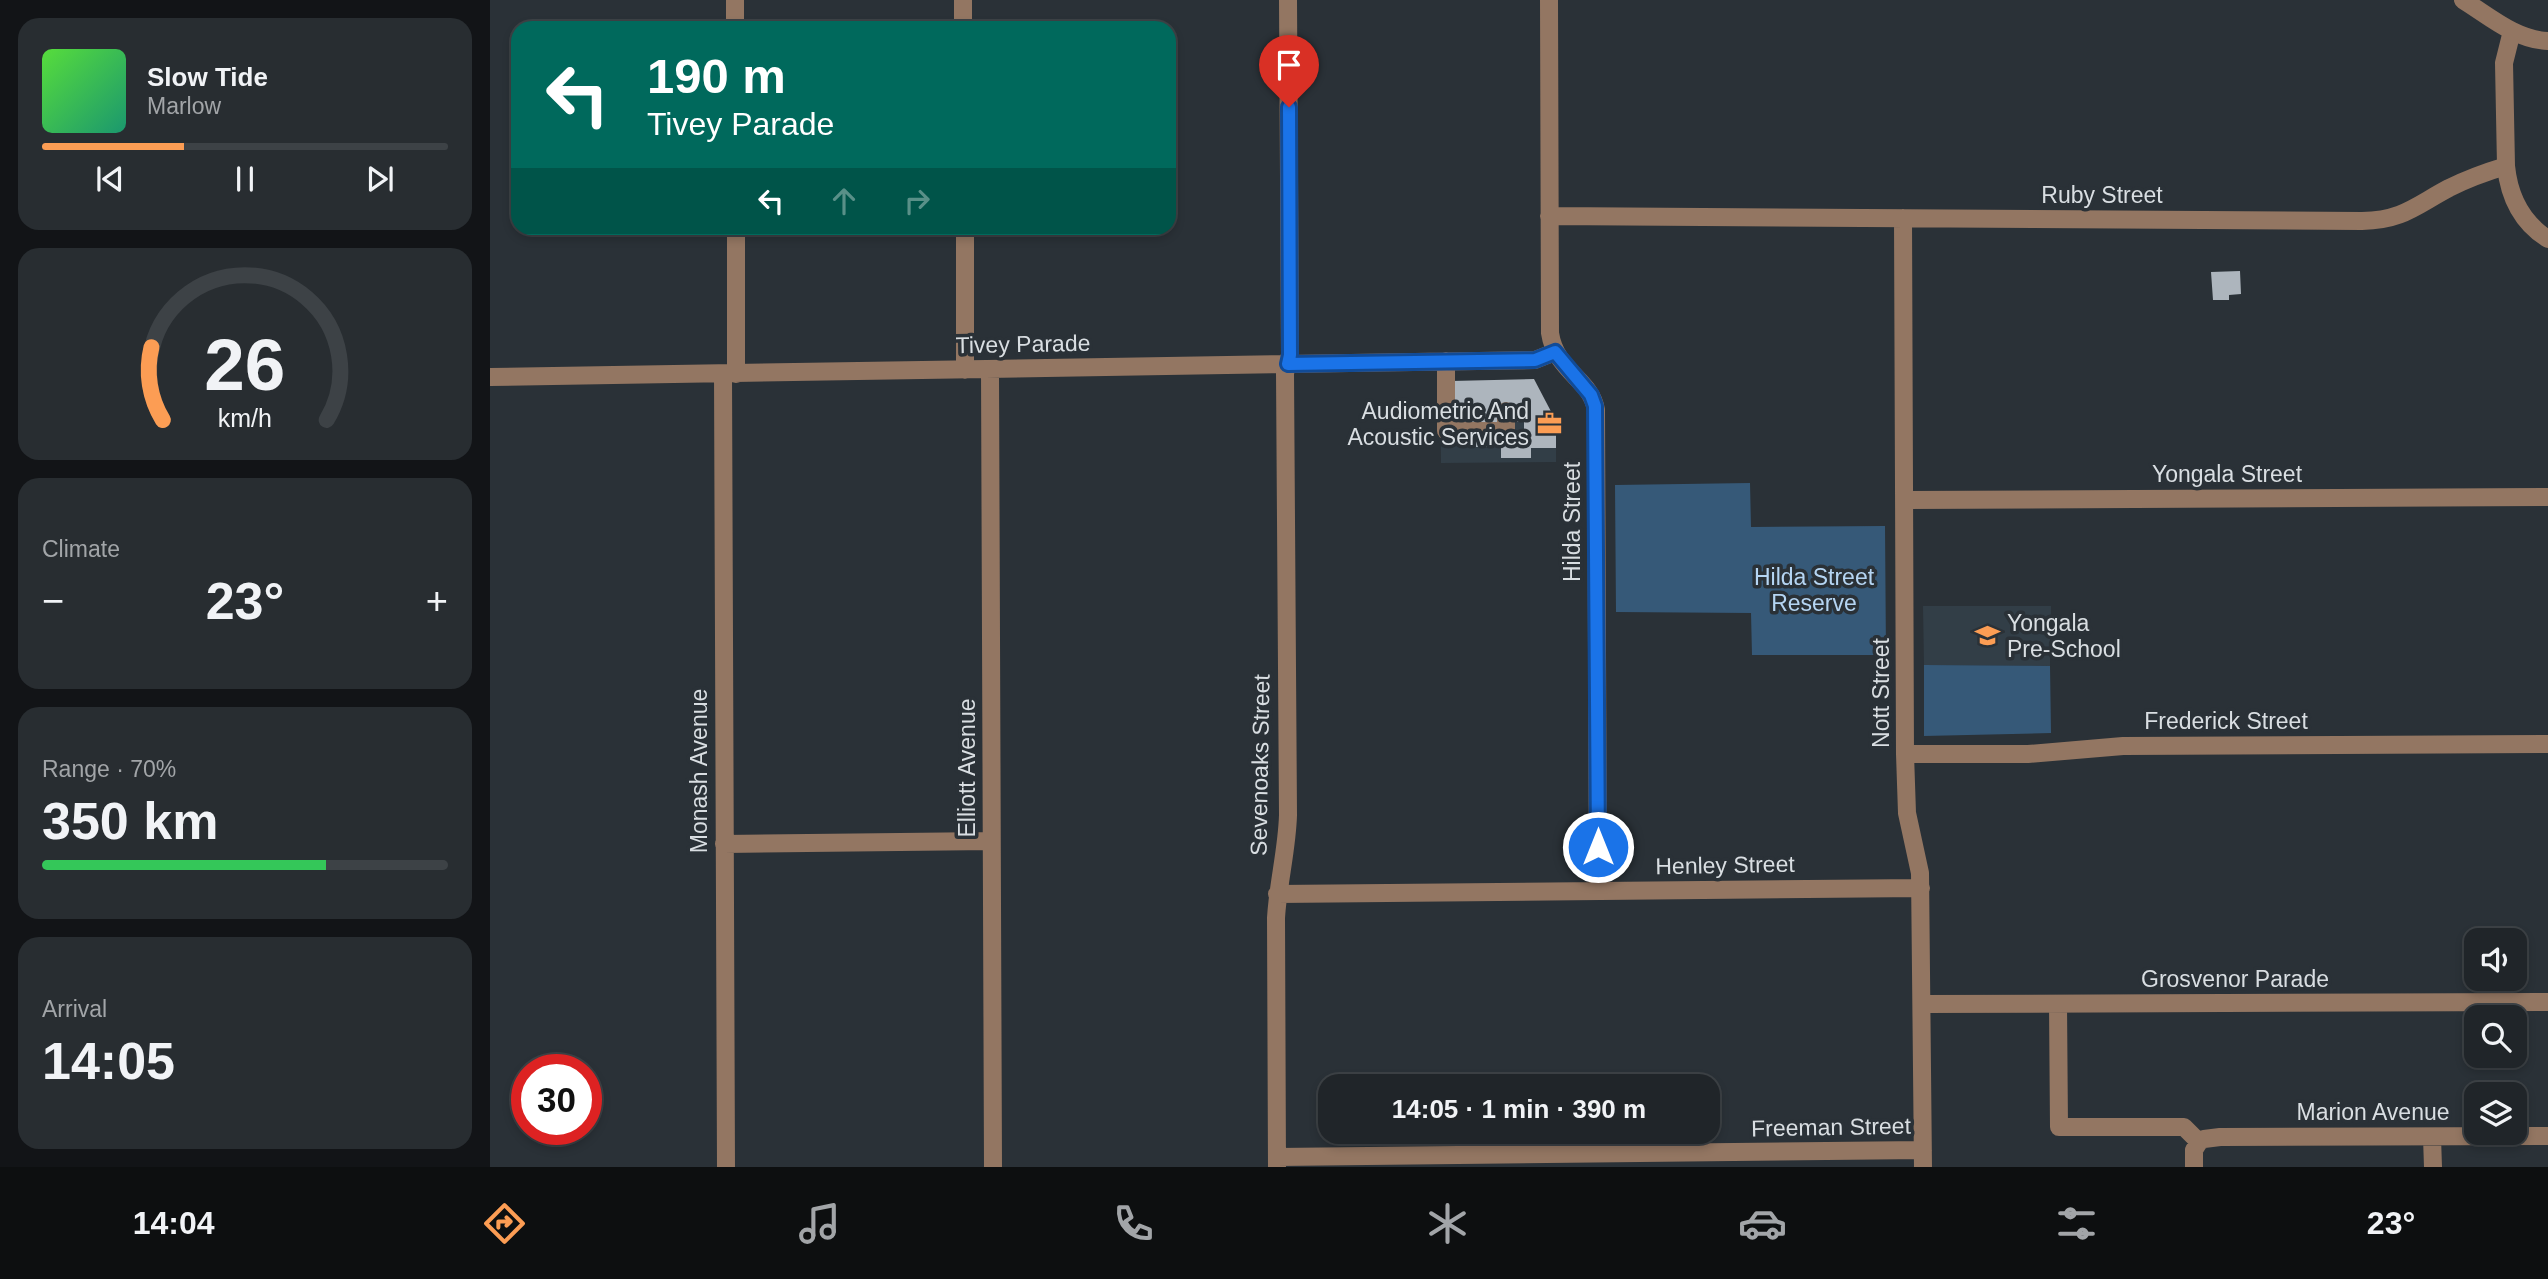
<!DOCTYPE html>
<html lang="en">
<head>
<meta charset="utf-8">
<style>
  :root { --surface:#202529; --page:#282d31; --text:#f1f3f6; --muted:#a2a5a8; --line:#3d4246; --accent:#fc9d54 }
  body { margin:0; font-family:Arial,sans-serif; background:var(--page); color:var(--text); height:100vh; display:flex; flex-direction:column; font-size:26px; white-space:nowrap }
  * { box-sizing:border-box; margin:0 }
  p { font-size:23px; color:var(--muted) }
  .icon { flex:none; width:38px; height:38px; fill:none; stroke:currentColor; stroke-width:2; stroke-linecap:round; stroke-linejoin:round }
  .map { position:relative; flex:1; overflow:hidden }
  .details { display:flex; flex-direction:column; gap:18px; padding:18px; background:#121417; width:490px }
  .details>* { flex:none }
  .banner { position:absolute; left:21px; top:21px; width:665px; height:214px; border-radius:21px; box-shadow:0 4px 10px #0003,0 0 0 2px var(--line); background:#00695c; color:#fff; overflow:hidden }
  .controls { position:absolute; left:1974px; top:928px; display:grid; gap:14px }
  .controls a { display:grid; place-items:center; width:63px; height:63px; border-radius:14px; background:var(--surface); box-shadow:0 4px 10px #0003,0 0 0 2px var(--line); font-size:35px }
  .speed { position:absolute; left:21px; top:1054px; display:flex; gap:14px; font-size:35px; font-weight:700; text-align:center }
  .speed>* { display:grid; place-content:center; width:91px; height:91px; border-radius:50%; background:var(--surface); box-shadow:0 4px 10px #0003,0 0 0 2px var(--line); line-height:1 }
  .speed .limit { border:10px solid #d22; background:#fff; color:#111 }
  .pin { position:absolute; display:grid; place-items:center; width:60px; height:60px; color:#fff; margin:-72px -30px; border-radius:50% 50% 50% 0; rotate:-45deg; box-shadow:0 0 7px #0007 }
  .pin .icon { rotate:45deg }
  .me { position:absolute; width:77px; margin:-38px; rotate:0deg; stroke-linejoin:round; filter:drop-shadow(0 0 5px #0008) }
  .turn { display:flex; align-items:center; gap:24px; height:147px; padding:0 21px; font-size:32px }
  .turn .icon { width:91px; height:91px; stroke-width:2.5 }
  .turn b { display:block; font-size:49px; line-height:60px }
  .lanes { display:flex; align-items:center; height:66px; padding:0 21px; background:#0003; justify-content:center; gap:35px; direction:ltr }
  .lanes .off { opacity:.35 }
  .big { font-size:52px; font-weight:700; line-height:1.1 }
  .details .widget { flex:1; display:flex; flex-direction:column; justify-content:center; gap:10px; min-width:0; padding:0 24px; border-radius:21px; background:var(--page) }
  .details .dial { align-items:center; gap:0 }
  .dial svg { height:182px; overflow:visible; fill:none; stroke:var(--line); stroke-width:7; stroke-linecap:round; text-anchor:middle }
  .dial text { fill:var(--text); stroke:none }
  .song { display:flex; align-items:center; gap:21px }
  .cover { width:84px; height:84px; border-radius:10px; background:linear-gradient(135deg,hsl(110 70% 55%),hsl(160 70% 35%)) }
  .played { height:7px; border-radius:4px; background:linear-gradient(90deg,var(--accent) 35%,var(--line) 35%) }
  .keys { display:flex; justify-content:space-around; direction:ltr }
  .heat { display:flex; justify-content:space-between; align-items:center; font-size:38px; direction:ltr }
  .charge { height:10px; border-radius:5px; background:linear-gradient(90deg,#34c759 70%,var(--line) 0) }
  .trip { position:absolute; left:828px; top:1074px; width:402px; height:70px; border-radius:21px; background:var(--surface); box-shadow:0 4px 10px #0003,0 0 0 2px var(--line); font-weight:700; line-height:70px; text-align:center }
  .tab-bar { display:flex; height:112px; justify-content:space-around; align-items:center; background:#0d0f10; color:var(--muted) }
  .tab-bar .icon { width:49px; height:49px }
  .tab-bar .current { color:var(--accent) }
  .tab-bar b { font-size:32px; color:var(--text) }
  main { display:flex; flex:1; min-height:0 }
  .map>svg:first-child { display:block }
  .built { fill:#323e47 }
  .green { fill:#365978 }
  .building { fill:#adb5bd }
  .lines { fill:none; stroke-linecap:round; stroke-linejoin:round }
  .minor { stroke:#937662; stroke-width:18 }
  .route-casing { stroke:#114b97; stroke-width:18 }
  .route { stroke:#1a73e8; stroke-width:12 }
  .labels { text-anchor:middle; stroke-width:7; stroke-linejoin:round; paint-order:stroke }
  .street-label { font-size:23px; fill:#d9dee2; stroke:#2a3137 }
  .poi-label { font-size:23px; fill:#d9dee2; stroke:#2a3137; text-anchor:end }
  .park-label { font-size:23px; fill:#b5d5f3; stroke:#2a3137 }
</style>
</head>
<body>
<main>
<section class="details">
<div class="widget">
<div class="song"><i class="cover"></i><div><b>Slow Tide</b><p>Marlow</p></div></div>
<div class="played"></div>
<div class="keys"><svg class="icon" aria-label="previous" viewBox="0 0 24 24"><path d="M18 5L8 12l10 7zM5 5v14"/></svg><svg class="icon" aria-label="pause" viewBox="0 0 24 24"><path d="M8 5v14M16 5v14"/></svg><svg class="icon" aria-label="next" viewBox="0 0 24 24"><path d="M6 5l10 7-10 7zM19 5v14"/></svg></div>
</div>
<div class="widget dial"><svg viewBox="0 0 100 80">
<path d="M14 69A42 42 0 1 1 86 69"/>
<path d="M14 69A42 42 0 0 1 9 37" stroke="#fc9d54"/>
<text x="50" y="56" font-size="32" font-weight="700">26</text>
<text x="50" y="72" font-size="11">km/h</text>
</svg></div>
<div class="widget"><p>Climate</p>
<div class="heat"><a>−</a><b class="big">23°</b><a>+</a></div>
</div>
<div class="widget"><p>Range · 70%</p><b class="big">350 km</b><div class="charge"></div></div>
<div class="widget"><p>Arrival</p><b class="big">14:05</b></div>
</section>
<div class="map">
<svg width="2058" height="1167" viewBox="0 0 2058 1167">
  <rect width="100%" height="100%" fill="#2a3137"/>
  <path class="built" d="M950,382L1066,421V462L951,463Z
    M1433,606H1561L1560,666L1434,665Z"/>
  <path class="green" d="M1260,483L1261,527L1395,526L1396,655H1262L1261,613L1126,612L1125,485Z
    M1434,665L1560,666L1561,733L1434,736Z"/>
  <path class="building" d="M1750,271L1751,294L1739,295V300H1723L1721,272Z
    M1044,379L1066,421V448H1041V458H1011V447H986V436L1034,435V422H1020L1011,418L1004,426L968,425L961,419V381Z"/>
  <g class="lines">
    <path class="minor" d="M245,0V28
      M473,0V28
      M1059,0L1060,333C1066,372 1101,379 1106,410L1108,891
      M1973,0C1999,16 2026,40 2058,41
      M2016,166C2019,196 2031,222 2058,239
      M1059,216L1872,221C1913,220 1925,206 1959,188C1977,179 1996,172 2016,166L2014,63L2022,31
      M1413,218L1415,754L1417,813L1430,873L1433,1167
      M246,228V374
      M475,228V370
      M956,361V431H1016V411
      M500,370L503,1167
      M233,374L236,1167
      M0,377L1045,360L1065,352
      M1416,500L2058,497
      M1415,754H1538L1633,746L2058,744
      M234,844L501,841
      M787,894L1431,888
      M1432,1004L2058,1002
      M1568,1004L1569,1127H1694L1709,1142
      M1942,1137L1943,1167
      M1709,1142L1714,1139L1730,1137L2058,1136
      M787,1157L1433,1150
      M787,1167L786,918C788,883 797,850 798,815L795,373L800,355L798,0
      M1704,1167V1150L1709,1142"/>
  </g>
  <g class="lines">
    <defs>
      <path id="route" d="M799,107L800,355L798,364L1045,360L1065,352L1101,395L1105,406L1108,847"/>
    </defs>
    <use href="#route" class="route-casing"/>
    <use href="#route" class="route"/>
  </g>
  <defs>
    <symbol id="office-bare" viewBox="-9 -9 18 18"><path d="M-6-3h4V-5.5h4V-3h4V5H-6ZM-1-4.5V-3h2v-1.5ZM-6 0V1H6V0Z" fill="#fc9d54" stroke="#2a3137" stroke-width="2.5" paint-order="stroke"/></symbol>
    <symbol id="school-bare" viewBox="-9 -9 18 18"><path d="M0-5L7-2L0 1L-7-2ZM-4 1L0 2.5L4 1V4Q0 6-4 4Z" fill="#fc9d54" stroke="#2a3137" stroke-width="2.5" paint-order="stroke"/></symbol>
  </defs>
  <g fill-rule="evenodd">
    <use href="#office-bare" x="1042" y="406" width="35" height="35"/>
    <use href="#school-bare" x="1480" y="618" width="35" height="35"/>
  </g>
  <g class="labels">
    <g class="street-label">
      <text x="1612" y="203">Ruby Street</text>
      <text transform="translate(533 344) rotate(-1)" y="8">Tivey Parade</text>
      <text x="1737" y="482">Yongala Street</text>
      <text transform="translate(1082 522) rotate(-90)" y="8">Hilda Street</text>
      <text transform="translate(1391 693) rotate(-90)" y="8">Nott Street</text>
      <text x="1736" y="729">Frederick Street</text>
      <text transform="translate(770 765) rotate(-89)" y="8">Sevenoaks Street</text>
      <text transform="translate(477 768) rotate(-90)" y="8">Elliott Avenue</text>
      <text transform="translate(209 771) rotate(-90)" y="8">Monash Avenue</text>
      <text transform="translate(1235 865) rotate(-1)" y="8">Henley Street</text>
      <text x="1745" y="987">Grosvenor Parade</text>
      <text x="1883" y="1120">Marion Avenue</text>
      <text transform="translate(1341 1127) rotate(-1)" y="8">Freeman Street</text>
    </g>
    <g class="poi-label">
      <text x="1039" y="419">Audiometric And<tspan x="1039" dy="26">Acoustic Services</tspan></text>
      <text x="1517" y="631" text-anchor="start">Yongala<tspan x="1517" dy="26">Pre-School</tspan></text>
    </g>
    <g class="park-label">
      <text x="1324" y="585">Hilda Street<tspan x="1324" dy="26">Reserve</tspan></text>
    </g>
  </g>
</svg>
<div class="controls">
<a><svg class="icon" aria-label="sound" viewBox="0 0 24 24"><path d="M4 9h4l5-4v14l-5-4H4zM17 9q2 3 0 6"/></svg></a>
<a><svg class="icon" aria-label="search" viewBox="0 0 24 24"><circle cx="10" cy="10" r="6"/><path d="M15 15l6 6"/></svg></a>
<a><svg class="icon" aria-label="layers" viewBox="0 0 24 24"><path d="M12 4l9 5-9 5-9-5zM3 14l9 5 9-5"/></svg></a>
</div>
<div class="speed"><div class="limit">30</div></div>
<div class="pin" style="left:799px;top:107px;background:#d93025"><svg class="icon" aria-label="arrive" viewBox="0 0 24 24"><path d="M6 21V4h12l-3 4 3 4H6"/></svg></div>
<svg class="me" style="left:1108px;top:847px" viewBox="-20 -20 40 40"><circle r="17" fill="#1a73e8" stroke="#fff" stroke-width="3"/><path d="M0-11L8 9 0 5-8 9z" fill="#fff"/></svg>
<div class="trip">14:05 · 1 min · 390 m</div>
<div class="banner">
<div class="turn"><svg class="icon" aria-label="left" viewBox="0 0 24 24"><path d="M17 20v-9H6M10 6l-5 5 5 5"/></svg><div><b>190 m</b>Tivey Parade</div></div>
<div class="lanes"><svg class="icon" aria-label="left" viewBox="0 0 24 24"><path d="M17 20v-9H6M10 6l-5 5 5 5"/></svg><svg class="icon off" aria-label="ahead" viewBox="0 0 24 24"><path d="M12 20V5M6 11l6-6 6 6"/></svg><svg class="icon off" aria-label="right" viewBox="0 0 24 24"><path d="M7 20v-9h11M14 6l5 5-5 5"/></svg></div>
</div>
</div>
</main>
<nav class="tab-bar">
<b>14:04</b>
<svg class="icon current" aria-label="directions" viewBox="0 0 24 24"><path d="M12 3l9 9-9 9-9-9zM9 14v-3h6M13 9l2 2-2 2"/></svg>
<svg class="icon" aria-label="music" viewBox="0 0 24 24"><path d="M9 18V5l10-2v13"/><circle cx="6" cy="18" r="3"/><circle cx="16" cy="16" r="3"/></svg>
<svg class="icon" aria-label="phone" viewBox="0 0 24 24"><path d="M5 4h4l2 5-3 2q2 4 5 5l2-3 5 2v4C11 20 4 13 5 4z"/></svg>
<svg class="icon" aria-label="climate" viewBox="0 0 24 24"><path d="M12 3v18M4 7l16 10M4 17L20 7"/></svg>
<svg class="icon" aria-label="car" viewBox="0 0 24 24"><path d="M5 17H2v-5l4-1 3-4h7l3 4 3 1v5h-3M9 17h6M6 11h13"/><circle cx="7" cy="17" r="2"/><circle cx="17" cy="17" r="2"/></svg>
<svg class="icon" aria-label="filters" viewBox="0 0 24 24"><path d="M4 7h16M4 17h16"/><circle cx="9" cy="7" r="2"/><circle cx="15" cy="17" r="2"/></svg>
<b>23°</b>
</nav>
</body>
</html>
